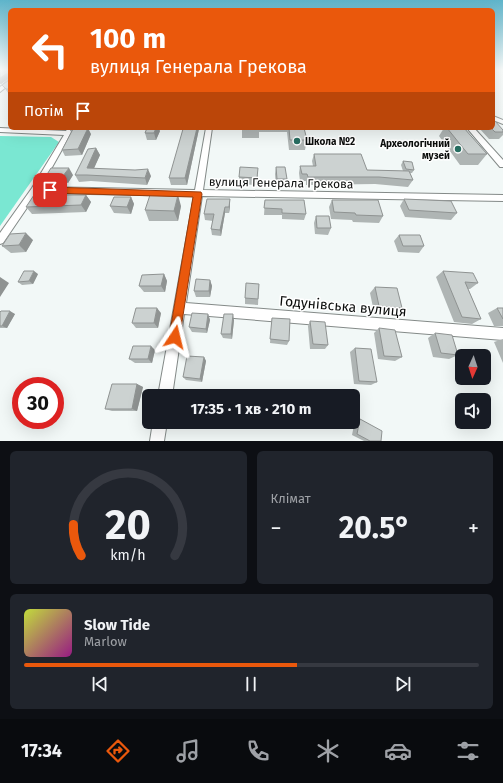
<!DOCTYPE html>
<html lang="uk">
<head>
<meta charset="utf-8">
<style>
  :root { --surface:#171b24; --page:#20242c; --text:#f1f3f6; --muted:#9ea1a6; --line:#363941; --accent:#ea580c }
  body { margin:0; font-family:"Fira Sans",sans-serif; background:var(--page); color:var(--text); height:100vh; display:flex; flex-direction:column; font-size:15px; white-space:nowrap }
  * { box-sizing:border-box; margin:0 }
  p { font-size:13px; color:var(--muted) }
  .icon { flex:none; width:22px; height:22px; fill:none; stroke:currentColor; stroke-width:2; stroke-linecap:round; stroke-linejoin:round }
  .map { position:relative; height:441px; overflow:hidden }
  .panel { display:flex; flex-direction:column; gap:10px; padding:10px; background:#0d0f14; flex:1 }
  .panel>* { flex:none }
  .banner { position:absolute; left:8px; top:8px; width:487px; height:122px; border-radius:6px; box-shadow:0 4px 16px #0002; background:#ea580c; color:#fff; overflow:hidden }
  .needle { width:26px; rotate:183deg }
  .tools { position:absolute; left:455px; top:349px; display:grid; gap:8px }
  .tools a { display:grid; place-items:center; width:36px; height:36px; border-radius:6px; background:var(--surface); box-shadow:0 4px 16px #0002; font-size:20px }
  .speed { position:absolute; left:12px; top:377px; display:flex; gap:8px; font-size:20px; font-weight:700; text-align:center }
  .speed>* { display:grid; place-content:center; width:52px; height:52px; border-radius:50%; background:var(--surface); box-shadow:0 4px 16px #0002; line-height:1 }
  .speed .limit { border:6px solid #d22; background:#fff; color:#111 }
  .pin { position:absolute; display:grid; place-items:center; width:34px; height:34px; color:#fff; margin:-17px; border-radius:8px; box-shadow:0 2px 6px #0006 }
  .me { position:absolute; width:44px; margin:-22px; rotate:10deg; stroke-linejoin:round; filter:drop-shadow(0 0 3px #0008) }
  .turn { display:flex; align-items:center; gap:14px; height:84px; padding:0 16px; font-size:18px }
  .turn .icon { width:52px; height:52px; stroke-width:2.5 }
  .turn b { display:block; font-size:28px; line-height:34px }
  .then { display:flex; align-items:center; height:38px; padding:0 16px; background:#0003; gap:8px; font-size:15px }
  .big { font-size:30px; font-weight:700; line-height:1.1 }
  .panel .card { flex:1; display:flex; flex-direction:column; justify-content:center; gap:6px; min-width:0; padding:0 14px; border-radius:6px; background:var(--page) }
  .panel .dial { align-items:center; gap:0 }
  .dial svg { height:104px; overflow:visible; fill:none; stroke:var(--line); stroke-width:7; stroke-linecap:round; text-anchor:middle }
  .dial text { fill:var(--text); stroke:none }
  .song { display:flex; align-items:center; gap:12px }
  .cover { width:48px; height:48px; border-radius:6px; background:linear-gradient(135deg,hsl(70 70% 55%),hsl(310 70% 35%)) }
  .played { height:4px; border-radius:2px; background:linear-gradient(90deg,var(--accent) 60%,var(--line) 60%) }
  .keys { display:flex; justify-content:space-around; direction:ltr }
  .heat { display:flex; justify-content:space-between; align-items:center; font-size:22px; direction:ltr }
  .panel .tiles { flex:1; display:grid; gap:10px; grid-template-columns:1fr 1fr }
  .card:last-child { grid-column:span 2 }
  .trip { position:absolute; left:142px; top:389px; width:218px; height:40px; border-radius:6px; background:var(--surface); box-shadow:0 4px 16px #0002; font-weight:700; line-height:40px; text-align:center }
  .menu { display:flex; height:64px; justify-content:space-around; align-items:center; background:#090b0e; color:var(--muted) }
  .menu .icon { width:28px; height:28px }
  .menu .on { color:var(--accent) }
  .menu b { font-size:18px; color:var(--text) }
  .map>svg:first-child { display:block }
  .green { fill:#7ae7d2 }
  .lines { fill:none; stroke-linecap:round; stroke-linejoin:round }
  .street-casing { stroke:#848a88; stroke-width:2 }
  .street { fill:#fff; fill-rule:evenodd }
  .wall { fill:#afb5b4 }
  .shaded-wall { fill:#8f9392 }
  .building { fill:#ccd2d1; stroke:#8f9392 }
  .route { fill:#ea580c; stroke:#983908 }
  .poi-dot { fill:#276d61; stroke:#fff; stroke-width:1.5 }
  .labels { text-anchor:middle; stroke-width:3; stroke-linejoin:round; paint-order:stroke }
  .far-poi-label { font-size:10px; font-weight:bold; fill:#0b0d0c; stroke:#fff; text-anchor:start }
  .street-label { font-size:12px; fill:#0b0d0c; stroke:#fff }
  .near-street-label { font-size:14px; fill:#0b0d0c; stroke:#fff }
</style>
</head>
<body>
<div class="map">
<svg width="503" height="441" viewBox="0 0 503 441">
  <rect width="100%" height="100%" fill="#f2f8f7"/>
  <path class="green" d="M0,136L51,137L59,142L0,226Z"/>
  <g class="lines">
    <defs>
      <path id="street" d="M10,79V84L0,92V87Z
        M493,116L503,120V124L493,120Z
        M0,128L66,131L68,128H74L41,187L195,190L206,128H212L203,190L503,195V201L202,196L186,303L503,328V340L184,314L172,396H158L194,196L37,193L3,243L0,244V233L32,188L64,135L0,132Z
        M467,128H474L503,160V167H500Z
        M153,422H167L164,441H150Z"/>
    </defs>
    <use href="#street" class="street-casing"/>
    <use href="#street" class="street"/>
  </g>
  <path class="wall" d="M10,69V94H9L2,85L8,81V79L1,84H0V71Z
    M52,128H66V129H53Z
    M70,128L91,134L82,155L65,156L62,150L71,132L70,130Z
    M242,128H304L307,140L305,150H289L287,132H259V138H242Z
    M444,128H464L487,154L478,165H460L439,136Z
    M479,128H493L503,130V135L499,139H489Z
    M199,129L187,185H171L169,178Z
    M160,131L156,140H147L145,133Z
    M96,148L100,155L94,168L151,176L147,185L91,181L79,182L75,175Z
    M314,154L367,170L403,171L401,165L403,161L414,170L412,173H410L413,180L408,187L375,184L306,185V181H300L299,173L300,166H313L312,161Z
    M276,167L287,179L286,187H276L275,174Z
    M73,175L68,183H51L46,176Z
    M258,175L257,185L239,184V177Z
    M86,195L91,202L86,212L32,214L26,207Z
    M131,197L134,204L131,214L114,213L110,206Z
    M230,199V206L229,213H225L221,236L212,235L211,229L213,221L205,220L204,214Z
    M404,199L457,213L451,220L405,217L400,206Z
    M265,200L306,214L304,220L282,219V215H264Z
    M332,200L383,216L379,223L353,222L352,220L331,219L329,207Z
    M181,206L178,221H149L145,210Z
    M316,216L331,228L328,235L315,234L314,223Z
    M399,235L424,246L419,253L398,252L394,241Z
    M33,240L26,252L11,253L2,246Z
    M443,271L478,283L470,289H468L481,319L472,324L454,322L436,277Z
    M38,274L33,284L22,285L18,282Z
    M164,274L167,281L165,292H144L139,286Z
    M210,280L212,286L210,297H196L194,291Z
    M259,284L258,305L245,304V298Z
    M375,287L402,308L396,314L374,312L370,293Z
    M497,308H503V326H494L488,313Z
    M0,312L15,314L7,328H0Z
    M161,313L158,328H136L132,323Z
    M208,314L210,320L207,333L192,332L189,327Z
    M272,318L289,341L287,345L270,343Z
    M234,320L232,339L223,338L221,334Z
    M310,321L328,345L325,349H310L308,326Z
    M379,328L402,357L395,361L378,359L374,333Z
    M435,333L458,355L449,359L433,357L428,338Z
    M503,339V363L494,342Z
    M355,348L377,382L371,385L354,384L350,352Z
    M155,350L152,363H135L129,359Z
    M204,357L206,361L202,382L186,380L183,377Z
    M137,384L143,387L137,411H112L105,409Z
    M360,419L381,441H364L352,435L355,420Z
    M222,422V427L193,425L190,424Z"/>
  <path class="shaded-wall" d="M6,74L9,78L1,84L0,83V78Z
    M88,128L91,134L82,155L78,149Z
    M156,128H159L160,131L156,140L154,133Z
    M197,128H199V129L187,185L185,178Z
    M96,148L100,155L91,175L87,168Z
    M69,168L73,175L68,183L63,176Z
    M148,169L151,176L147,185L145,178Z
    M86,195L91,202L86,212L81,205Z
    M178,195L181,206L178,221L174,211Z
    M131,197L134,204L131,214L127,207Z
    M230,199V206L229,213V207Z
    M225,207V213L221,236L220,230Z
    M26,233L33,240L26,252L19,245Z
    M34,271L38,274L33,284L29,281Z
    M164,274L167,281L165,292L161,286Z
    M0,277L9,283L0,297Z
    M210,280L212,286L210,297L209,291Z
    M157,308L161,313L158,328L154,323Z
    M10,311L15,314L7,328L2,326Z
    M208,314L210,320L207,333L206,329Z
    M233,314L234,320L232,339L231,334Z
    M151,346L155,350L152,363L148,359Z
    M204,357L206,361L202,382L200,379Z
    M137,384L143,387L137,411L132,409Z
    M221,422H222V427L220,426Z"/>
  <path class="building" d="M2,69H10V89H6L2,85L8,81V74H6L0,78V71Z
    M493,121H495L503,130V132H495L491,128H493Z
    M70,128H81V129L88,128L78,149L62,150L73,129L70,130Z
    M147,128H156L154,133H145Z
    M186,128H197L185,178H169L183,129H185Z
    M242,128H259V129H242Z
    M289,128H304L307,140H290Z
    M447,128H464L487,154H468Z
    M96,148L87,168L135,170L148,169L145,178L87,175H75L88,149Z
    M314,154H361L367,170L409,171L413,180L379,177H308L307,174H302L300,166H316Z
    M403,161L412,162L414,170L406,169Z
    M240,167L258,168L257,178L239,177Z
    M276,167H285L287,179H277Z
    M51,168H69L63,176H46Z
    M34,195H86L81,205L26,207Z
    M150,195H178L174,211L145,210Z
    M114,197H131L127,207L110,206Z
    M207,199H230L229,207H225L220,230L211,229L214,214H204Z
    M404,199L451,201L457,213L409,210Z
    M265,200H304L306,214L282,213V209L264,208Z
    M332,200H378L383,216L356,215L355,213L334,212Z
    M316,216H329L331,228H317Z
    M26,233L19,245L2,246L10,234Z
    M399,235H420L424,246H403Z
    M24,271H34L29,281L18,282Z
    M443,271L473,273L478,283L465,282L481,319L462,317Z
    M164,274L161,286H139L142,275Z
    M196,279L210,280L209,291H194Z
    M246,283L259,284L258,299L245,298Z
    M375,287L397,288L402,308L379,306Z
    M136,308H157L154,323H132Z
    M497,308H503V319Z
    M1,311H10L2,326H0V312Z
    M192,313L208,314L206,329L189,327Z
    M224,314H233L231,334H221Z
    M272,318L290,319L289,341L270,339Z
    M310,321L325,322L328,345L313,344Z
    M379,328L395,330L402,357L384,356Z
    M435,333L452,335L458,355L441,353Z
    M133,346H151L148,359H129Z
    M355,348L371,349L377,382L359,381Z
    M187,356L204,357L200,379L183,377Z
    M112,384H137L132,409H105Z
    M360,419L382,431L381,441H370L357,434Z
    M191,422H221L220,426L190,424Z"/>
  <linearGradient id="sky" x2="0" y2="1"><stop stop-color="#5eb4ca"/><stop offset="0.53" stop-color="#f9fcfb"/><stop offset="1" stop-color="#f9fcfb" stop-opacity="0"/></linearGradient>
  <rect width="503" height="131" fill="url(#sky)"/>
  <path class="route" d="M50,187L201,192L202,194L179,341L175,343L171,341L169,337L193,197L50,193L46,190Z"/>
  <g class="poi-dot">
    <circle cx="297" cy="141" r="4"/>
    <circle cx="458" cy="149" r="4"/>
  </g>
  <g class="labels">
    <g class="far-poi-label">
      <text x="305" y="145">Школа №2</text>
      <text x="450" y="147" text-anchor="end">Археологічний<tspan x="450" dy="12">музей</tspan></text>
    </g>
    <g class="street-label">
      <text transform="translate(281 183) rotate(1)" y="4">вулиця Генерала Грекова</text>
    </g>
    <g class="near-street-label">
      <text transform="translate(343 306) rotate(5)" y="5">Годунівська вулиця</text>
    </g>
  </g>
</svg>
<div class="tools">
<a><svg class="needle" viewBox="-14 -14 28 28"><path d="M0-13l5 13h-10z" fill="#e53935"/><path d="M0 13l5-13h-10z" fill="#9ea1a6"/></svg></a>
<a><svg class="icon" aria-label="sound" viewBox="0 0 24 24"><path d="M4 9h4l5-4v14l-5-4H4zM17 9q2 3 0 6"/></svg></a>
</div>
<div class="speed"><div class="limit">30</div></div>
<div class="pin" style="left:50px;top:190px;background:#d93025"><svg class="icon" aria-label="arrive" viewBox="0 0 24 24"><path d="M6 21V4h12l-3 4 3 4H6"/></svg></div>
<svg class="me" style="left:175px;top:337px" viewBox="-20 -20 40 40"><path d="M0-17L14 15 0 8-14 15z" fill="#ea580c" stroke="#fff" stroke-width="4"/></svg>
<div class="trip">17:35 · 1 хв · 210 m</div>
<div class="banner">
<div class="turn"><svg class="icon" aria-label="left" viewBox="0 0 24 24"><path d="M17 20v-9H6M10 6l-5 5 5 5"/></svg><div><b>100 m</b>вулиця Генерала Грекова</div></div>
<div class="then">Потім<svg class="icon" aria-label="arrive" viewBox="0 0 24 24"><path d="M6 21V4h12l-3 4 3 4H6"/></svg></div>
</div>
</div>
<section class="panel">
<div class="tiles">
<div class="card dial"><svg viewBox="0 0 100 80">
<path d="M14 69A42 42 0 1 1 86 69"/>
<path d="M14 69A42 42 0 0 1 8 45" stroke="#ea580c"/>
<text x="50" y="56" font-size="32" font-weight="700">20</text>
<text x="50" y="72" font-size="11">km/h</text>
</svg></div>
<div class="card"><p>Клімат</p>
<div class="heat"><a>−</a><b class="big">20.5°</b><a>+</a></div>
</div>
<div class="card">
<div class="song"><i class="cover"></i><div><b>Slow Tide</b><p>Marlow</p></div></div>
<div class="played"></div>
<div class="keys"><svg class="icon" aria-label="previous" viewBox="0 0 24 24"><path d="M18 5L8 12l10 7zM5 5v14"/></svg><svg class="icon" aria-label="pause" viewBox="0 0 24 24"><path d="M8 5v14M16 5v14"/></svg><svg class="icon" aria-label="next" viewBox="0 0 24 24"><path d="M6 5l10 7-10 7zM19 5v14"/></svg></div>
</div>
</div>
</section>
<nav class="menu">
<b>17:34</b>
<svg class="icon on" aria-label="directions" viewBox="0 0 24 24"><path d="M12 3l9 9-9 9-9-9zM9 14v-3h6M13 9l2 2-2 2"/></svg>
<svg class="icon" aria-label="music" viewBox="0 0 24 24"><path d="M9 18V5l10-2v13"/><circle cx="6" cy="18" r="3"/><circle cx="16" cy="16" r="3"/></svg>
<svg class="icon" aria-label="phone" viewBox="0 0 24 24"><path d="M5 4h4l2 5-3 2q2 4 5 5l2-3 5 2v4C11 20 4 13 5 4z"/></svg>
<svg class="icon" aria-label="climate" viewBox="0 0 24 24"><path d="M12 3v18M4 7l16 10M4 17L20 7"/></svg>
<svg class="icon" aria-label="car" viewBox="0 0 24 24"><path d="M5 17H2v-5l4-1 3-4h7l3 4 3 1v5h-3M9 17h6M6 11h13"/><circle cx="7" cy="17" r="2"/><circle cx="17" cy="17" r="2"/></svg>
<svg class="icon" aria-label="filters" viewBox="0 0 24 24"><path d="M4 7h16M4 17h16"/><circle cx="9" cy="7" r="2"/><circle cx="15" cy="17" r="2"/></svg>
</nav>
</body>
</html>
